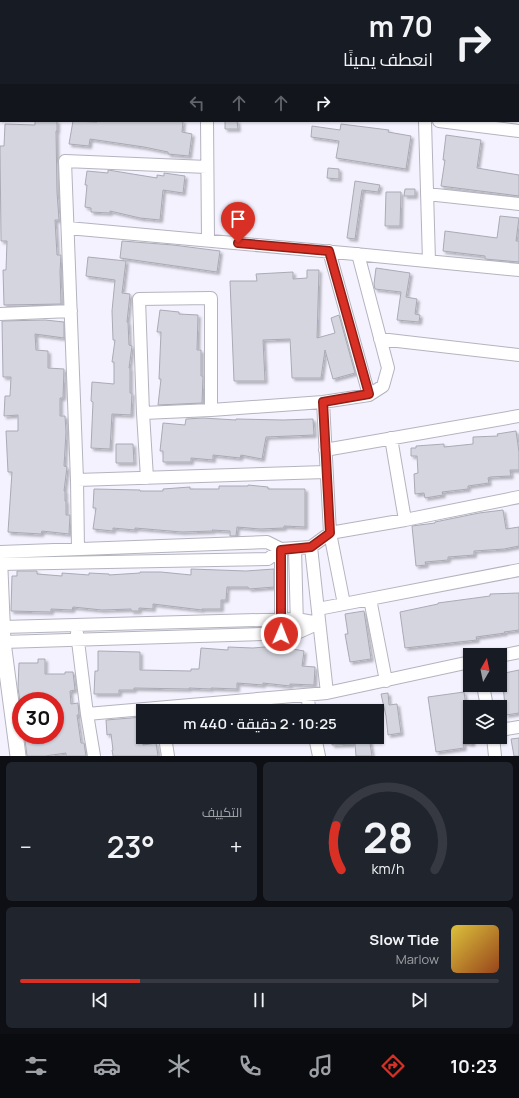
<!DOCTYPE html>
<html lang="ar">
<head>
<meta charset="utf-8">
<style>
  :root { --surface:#171b24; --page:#20242c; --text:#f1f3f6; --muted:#9ea1a6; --line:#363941; --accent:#d93025 }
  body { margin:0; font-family:Manrope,Cairo,sans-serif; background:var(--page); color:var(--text); direction:rtl; height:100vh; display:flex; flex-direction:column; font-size:15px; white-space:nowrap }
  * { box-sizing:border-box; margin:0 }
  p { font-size:13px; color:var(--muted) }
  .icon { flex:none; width:22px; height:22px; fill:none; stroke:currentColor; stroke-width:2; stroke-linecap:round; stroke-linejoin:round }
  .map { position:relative; height:756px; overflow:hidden; direction:ltr }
  .details { display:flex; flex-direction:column; gap:6px; padding:6px; background:#0d0f14; flex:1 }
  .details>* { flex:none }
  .hud { position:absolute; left:0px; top:0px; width:519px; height:122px; box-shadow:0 1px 3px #0004; direction:rtl; background:#171b24; color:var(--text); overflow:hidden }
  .needle { width:26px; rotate:9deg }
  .fabs { position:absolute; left:463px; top:648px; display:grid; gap:8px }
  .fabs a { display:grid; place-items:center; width:44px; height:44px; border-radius:0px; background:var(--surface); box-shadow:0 1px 3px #0004; font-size:20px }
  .speed { position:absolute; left:12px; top:692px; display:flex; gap:8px; font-size:20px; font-weight:700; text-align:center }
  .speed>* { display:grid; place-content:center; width:52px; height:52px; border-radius:50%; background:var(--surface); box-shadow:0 1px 3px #0004; line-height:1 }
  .speed .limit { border:6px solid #d22; background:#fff; color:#111 }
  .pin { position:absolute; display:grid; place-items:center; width:34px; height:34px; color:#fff; margin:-41px -17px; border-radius:50% 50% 50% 0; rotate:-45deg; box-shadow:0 0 4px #0007 }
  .pin .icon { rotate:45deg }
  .me { position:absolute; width:44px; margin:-22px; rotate:1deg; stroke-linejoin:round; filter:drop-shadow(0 0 3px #0008) }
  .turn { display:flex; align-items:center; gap:14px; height:84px; padding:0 20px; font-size:18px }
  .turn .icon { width:52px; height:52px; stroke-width:2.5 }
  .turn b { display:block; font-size:28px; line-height:34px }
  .lanes { display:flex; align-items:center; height:38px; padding:0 20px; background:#0003; justify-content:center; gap:20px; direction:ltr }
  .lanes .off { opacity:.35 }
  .big { font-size:30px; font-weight:600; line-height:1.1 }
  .details .card { flex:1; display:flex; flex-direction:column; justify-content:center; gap:6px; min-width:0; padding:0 14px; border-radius:6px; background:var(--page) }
  .details .dial { align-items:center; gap:0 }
  .dial svg { height:104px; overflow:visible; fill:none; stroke:var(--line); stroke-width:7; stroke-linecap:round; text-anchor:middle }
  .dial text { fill:var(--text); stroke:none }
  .song { display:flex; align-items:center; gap:12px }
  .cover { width:48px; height:48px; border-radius:6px; background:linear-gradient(135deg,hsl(50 70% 55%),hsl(20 70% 35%)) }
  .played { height:4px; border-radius:2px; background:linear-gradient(90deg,var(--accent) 25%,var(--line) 25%) }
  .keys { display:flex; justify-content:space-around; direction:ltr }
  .heat { display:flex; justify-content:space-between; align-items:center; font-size:22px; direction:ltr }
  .details .tiles { flex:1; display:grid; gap:6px; grid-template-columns:1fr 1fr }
  .card:last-child { grid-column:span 2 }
  .trip { position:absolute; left:136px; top:704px; width:248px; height:40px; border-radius:0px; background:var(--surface); box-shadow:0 1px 3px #0004; font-weight:600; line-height:40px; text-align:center; direction:rtl }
  .tab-bar { display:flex; height:64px; justify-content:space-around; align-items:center; background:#090b0e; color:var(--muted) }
  .tab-bar .icon { width:28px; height:28px }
  .tab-bar .on { color:var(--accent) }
  .tab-bar b { font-size:18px; color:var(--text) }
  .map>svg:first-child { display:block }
  .building { fill:#d5d5e0; stroke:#aaaab5; filter:url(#shadow) }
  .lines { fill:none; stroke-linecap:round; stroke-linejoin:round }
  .minor-casing { stroke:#b4b4bf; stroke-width:14 }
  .major-casing { stroke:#b4b4bf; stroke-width:17 }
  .minor { stroke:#fff; stroke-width:12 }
  .major { stroke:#fff; stroke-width:15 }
  .route-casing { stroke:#8d1f18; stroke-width:10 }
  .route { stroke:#d93025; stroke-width:7 }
</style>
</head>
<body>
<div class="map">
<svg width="519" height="756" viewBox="0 0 519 756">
  <defs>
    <filter id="shadow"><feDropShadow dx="2.5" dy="2.5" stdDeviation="1" flood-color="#0004"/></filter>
  </defs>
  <rect width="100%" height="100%" fill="#f3f2fe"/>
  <path class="building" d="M35,121H57V131H56L57,192L59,220H55L57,255H61L60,272L61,304L4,305L3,270H6L7,241H1L0,146H4L5,124L35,125Z
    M73,121L97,122V121H183L182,132L192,134L189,156L168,154V152L144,147L90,139L89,146L69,144Z
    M225,121H237L238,129H225Z
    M341,124L389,130L388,132L411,136L406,169L336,158L339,141L311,137L312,126L340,130Z
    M446,135L481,140L477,168L519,175V196L441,186L445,160H443Z
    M328,168L339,169V179L327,178Z
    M108,170L157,178V175L164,176V173L185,176L183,193L163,190L160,220L140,218L110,211V213L91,212V208L85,207L87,185H85L87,171L108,173Z
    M355,181L380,185L378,192L362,190L355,239L347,238Z
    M405,189H415V196H404Z
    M386,192H401L400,226H385Z
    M500,216L519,218L516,241H519V262L485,259V256L443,251L445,231L497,238Z
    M122,241L173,245L220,251L217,272L120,258Z
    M88,257L126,261L122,293L130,294L127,322H128L129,345L132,346L129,368H130V393H132L131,415L112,414L110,449L91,448L93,402L91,401L92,382L114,384V362H112L115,340H113L112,311L115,280L86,276Z
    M376,268L410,273L406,297L417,299L415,314L420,315L419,322L397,320L401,292L375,289L374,284Z
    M307,270H319L317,338L335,333L331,318L339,315L355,373L333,379L325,350L321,378H292L290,339L263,340L265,381H234L230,281H257L256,274L293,272V279L307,278Z
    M160,310L179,312V314L198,315L197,350H201V376H203L202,403L158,405L161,379H159L161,332H157Z
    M45,320L64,322V338L35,334L36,350L48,351V368L64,369L63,398H60V416H65L66,432L64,466L67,467L64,491H65V501H66V515H70L69,534L42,531L41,534L8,532L12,472H8L6,431H18V415L4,416L5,396H10L11,377H3L2,321Z
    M203,418L236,420V419L283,420L313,419L314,435L266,437L262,459L241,455L240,458L213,455V460L191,458V462H163V451H160L163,423L185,425L186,419Z
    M516,431L519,452V470H510L511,476L490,477L488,478L489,483L468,486V489L442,492L443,495L425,498L424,493L415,494L414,474L418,473L417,456H411V448H416V446L444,444V447L473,444V437L498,436L497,434Z
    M116,444H133L134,463H116Z
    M248,485L268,487V489H305V527L284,526V528L260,529L237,527L236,536H230V531L212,530L213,531L182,532L135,528V530L113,528V531L93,529L96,508H93L94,489L140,490V491H163V489L190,487V489H219V486H248Z
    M503,510L506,529L519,527V546L504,549L474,551V555L448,557V560L425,562L426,565L416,566L412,526L435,523V522L479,513Z
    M191,569L246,571L274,569V587L249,589L248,587H227L226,600H221V609H202V610L153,604V609L139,608V611H131V609L102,610L73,607L72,610L51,609V612L11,611L12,576H17V571H37V574L62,576V573L89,575V573L109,574V575L140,573V572H161L191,575Z
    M519,593V630L504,632L505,633L476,637L477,640L405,648L400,612L438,604V603L490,596V594Z
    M364,611L371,659L350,662L345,634H348L345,614Z
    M276,646L304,651L302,666L315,667L314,685L290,684V686L263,683V685L237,683V689L211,688V689L189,688V689L134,688V690H119V694H94L95,671H98V651L140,652V670L191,671V669H199L201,648L228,650V647L253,648Z
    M38,659H45V674H65V672H73L75,690L70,691L71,704L78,703L79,715H77L81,743H84L86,756H66V753L45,756H27L25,740L55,736V701H20L18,688L19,663H38Z
    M519,670V713L506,715L503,686L500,687V674Z
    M464,692L470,737H473L472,744L463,742L464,748L436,752L428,697Z
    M388,693L389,705L397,704L401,733L388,735L386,716L381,694Z
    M143,717V745L156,743L158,756H113L112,750H113L111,734L107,735L106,720Z
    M332,737H369L372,756H356L355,744L332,745Z
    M519,738V756H514L511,739Z"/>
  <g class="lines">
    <defs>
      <path id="minor" d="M144,0L154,1
        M56,1V0
        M227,1V0
        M236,1V0
        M307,1V0
        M405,1V0
        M518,43H519
        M0,52H1
        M0,68H1
        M518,113H519
        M207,121L208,240
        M425,121L429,261
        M439,121L519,131
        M427,194L519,204
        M68,228L355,254L519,270
        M329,251L369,395
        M0,314L71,311
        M380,339L519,355
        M323,402L330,533L344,604
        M143,413L211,410L323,402L369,395L383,386L388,368L358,254
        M391,438L405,520
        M325,450L519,416
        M147,478L143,413L139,299L211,298V410
        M77,480L326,472
        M311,547L327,693
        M295,548L297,627
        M78,549L77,480L65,161L207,167
        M0,552L267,542L281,549V634
        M0,564L268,559L281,549L311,547L330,533L405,520L519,497
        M370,599L386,681
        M318,609L519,570
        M3,627L296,619L319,623
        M77,633L87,714L94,756
        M3,642L297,633L319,623
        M500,656L519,652
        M483,685L487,707
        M307,696L310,711
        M87,714L327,693L470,662
        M500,730L519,727
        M165,737L168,756
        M315,737L319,756
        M493,737L495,756"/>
      <path id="major" d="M0,570L3,642L18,756"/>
    </defs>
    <use href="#minor" class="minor-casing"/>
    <use href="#major" class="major-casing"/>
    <use href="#minor" class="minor"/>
    <use href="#major" class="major"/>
  </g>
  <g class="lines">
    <defs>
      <path id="route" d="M238,243L329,251L369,394L323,402L330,533L311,547L281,550V634"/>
    </defs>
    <use href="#route" class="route-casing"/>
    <use href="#route" class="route"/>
  </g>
</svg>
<div class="fabs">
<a><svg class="needle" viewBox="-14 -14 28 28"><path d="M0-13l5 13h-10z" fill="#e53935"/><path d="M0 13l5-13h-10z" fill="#9ea1a6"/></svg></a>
<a><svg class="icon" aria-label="layers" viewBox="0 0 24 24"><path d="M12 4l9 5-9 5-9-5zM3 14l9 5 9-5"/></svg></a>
</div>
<div class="speed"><div class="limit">30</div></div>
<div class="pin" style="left:238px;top:243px;background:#d93025"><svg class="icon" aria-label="arrive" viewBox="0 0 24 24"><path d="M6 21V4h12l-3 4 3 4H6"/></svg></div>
<svg class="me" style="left:281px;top:634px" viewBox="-20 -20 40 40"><circle r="17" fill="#d93025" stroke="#fff" stroke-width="3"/><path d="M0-11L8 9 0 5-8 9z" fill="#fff"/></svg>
<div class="trip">10:25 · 2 دقيقة · 440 m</div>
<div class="hud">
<div class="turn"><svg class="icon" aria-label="right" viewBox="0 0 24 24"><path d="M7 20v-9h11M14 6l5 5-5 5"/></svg><div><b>70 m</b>انعطف يمينًا</div></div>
<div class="lanes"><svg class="icon off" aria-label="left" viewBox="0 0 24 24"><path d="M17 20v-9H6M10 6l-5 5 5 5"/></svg><svg class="icon off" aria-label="ahead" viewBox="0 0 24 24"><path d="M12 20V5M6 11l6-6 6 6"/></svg><svg class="icon off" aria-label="ahead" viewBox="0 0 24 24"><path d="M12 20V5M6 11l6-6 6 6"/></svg><svg class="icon" aria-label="right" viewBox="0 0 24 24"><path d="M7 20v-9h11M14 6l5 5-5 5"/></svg></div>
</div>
</div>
<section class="details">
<div class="tiles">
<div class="card dial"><svg viewBox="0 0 100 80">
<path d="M14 69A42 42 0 1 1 86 69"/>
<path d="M14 69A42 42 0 0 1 10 35" stroke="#d93025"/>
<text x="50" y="56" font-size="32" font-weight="700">28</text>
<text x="50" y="72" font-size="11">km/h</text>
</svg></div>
<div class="card"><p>التكييف</p>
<div class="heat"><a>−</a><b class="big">23°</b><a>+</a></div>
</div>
<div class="card">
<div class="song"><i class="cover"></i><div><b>Slow Tide</b><p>Marlow</p></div></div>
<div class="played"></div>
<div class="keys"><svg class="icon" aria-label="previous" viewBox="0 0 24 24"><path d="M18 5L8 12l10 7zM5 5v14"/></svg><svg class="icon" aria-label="pause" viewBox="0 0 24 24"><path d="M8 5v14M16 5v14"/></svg><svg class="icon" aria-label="next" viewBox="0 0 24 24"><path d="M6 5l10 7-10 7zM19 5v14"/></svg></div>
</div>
</div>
</section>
<nav class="tab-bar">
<b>10:23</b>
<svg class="icon on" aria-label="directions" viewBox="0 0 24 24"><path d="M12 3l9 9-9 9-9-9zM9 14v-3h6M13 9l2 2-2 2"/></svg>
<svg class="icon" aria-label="music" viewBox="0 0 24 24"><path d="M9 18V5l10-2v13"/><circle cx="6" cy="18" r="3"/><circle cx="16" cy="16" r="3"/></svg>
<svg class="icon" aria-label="phone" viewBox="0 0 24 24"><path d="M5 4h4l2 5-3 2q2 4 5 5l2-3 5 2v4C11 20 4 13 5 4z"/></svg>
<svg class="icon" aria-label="climate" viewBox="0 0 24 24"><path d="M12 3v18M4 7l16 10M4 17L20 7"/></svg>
<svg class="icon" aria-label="car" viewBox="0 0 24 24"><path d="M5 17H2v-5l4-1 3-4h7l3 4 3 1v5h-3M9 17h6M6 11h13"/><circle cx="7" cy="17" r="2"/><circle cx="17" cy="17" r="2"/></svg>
<svg class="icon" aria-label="filters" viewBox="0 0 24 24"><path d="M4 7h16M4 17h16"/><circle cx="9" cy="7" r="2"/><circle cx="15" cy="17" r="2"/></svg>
</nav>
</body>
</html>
